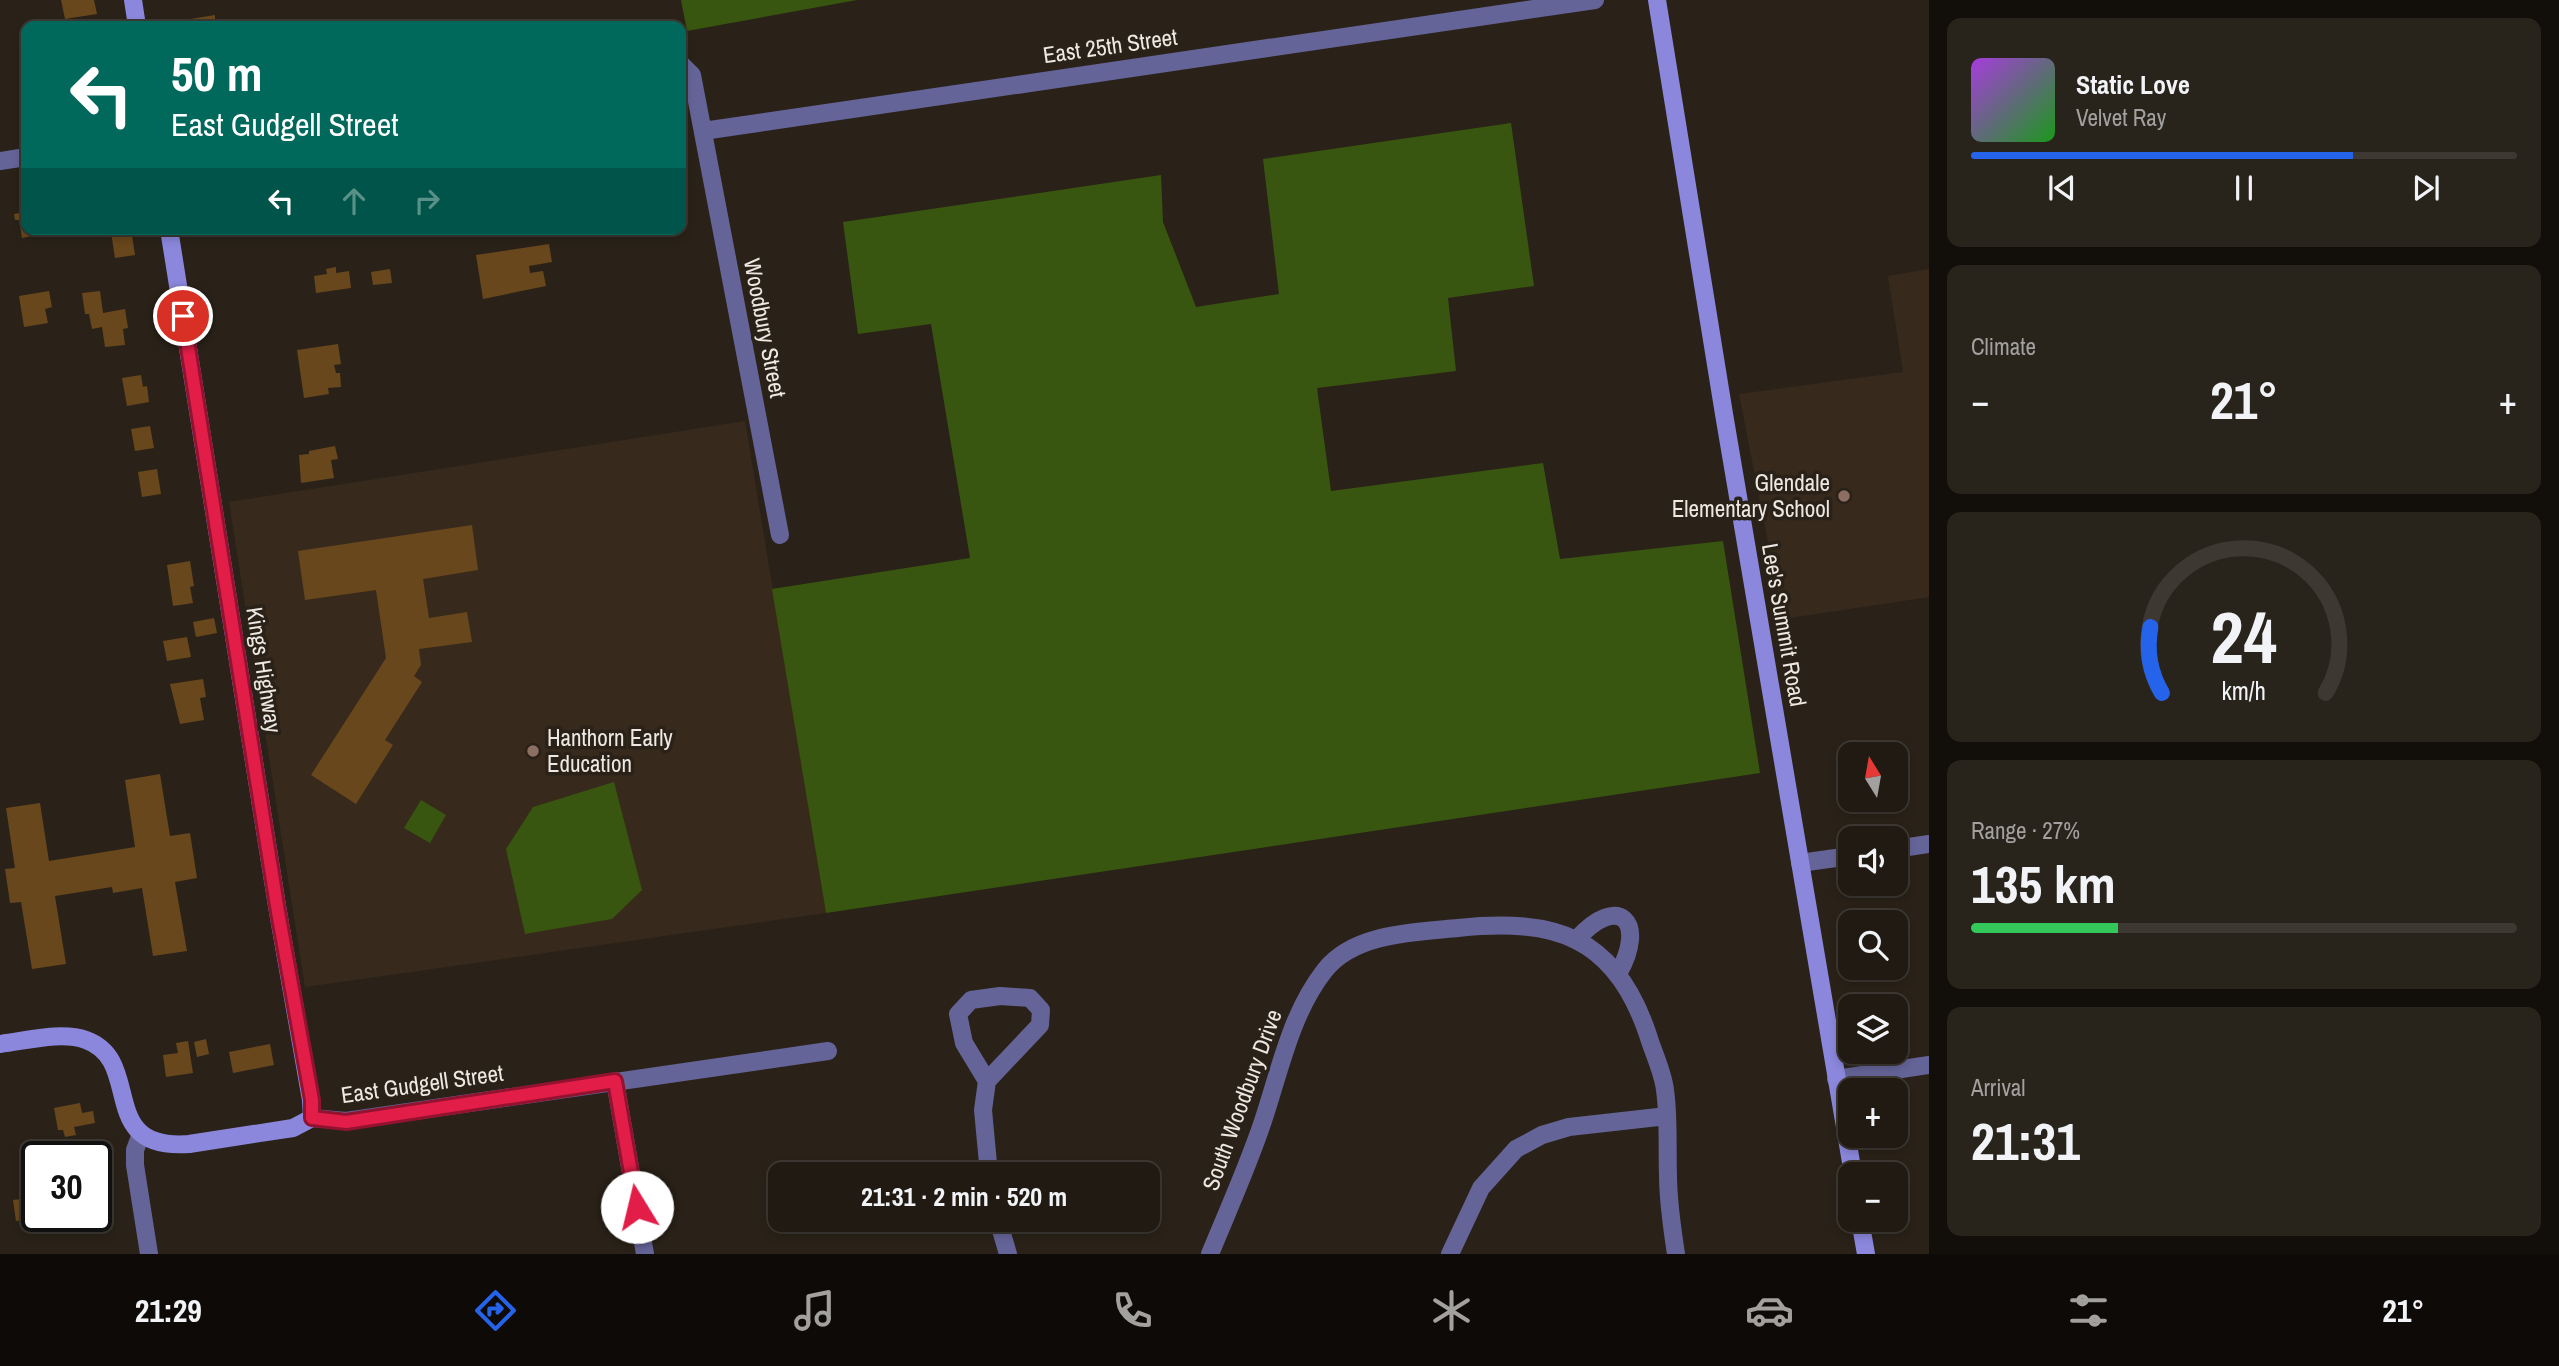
<!DOCTYPE html>
<html lang="en">
<head>
<meta charset="utf-8">
<style>
  :root { --surface:#201a12; --page:#28231b; --text:#f1f3f6; --muted:#a2a19f; --line:#3d3832; --accent:#2563eb }
  body { margin:0; font-family:"Archivo Narrow",sans-serif; background:var(--page); color:var(--text); height:100vh; display:flex; flex-direction:column; font-size:26px; white-space:nowrap }
  * { box-sizing:border-box; margin:0 }
  p { font-size:23px; color:var(--muted) }
  .icon { flex:none; width:38px; height:38px; fill:none; stroke:currentColor; stroke-width:2; stroke-linecap:round; stroke-linejoin:round }
  .map { position:relative; flex:1; overflow:hidden }
  .sheet { display:flex; flex-direction:column; gap:18px; padding:18px; background:#120e0a; width:630px }
  .sheet>* { flex:none }
  .top-card { position:absolute; left:21px; top:21px; width:665px; height:214px; border-radius:14px; box-shadow:0 4px 10px #0003,0 0 0 2px var(--line); background:#00695c; color:#fff; overflow:hidden }
  .needle { width:46px; rotate:349deg }
  .buttons { position:absolute; left:1838px; top:742px; display:grid; gap:14px }
  .buttons a { display:grid; place-items:center; width:70px; height:70px; border-radius:14px; background:var(--surface); box-shadow:0 4px 10px #0003,0 0 0 2px var(--line); font-size:35px }
  .speed { position:absolute; left:21px; top:1141px; display:flex; gap:14px; font-size:35px; font-weight:700; text-align:center }
  .speed>* { display:grid; place-content:center; width:91px; height:91px; border-radius:50%; background:var(--surface); box-shadow:0 4px 10px #0003,0 0 0 2px var(--line); line-height:1 }
  .speed .limit { border:4px solid #111; border-radius:10px; background:#fff; color:#111 }
  .pin { position:absolute; display:grid; place-items:center; width:60px; height:60px; color:#fff; margin:-30px; border:4px solid #fff; border-radius:50%; box-shadow:0 2px 7px #0007 }
  .me { position:absolute; width:77px; margin:-38px; rotate:351deg; stroke-linejoin:round; filter:drop-shadow(0 0 5px #0008) }
  .turn { display:flex; align-items:center; gap:24px; height:147px; padding:0 35px; font-size:32px }
  .turn .icon { width:91px; height:91px; stroke-width:2.5 }
  .turn b { display:block; font-size:49px; line-height:60px }
  .lanes { display:flex; align-items:center; height:66px; padding:0 35px; background:#0003; justify-content:center; gap:35px; direction:ltr }
  .lanes .off { opacity:.35 }
  .big { font-size:52px; font-weight:700; line-height:1.1 }
  .sheet .tile { flex:1; display:flex; flex-direction:column; justify-content:center; gap:10px; min-width:0; padding:0 24px; border-radius:14px; background:var(--page) }
  .sheet .dial { align-items:center; gap:0 }
  .dial svg { height:182px; overflow:visible; fill:none; stroke:var(--line); stroke-width:7; stroke-linecap:round; text-anchor:middle }
  .dial text { fill:var(--text); stroke:none }
  .song { display:flex; align-items:center; gap:21px }
  .cover { width:84px; height:84px; border-radius:10px; background:linear-gradient(135deg,hsl(280 70% 55%),hsl(120 70% 35%)) }
  .played { height:7px; border-radius:4px; background:linear-gradient(90deg,var(--accent) 70%,var(--line) 70%) }
  .keys { display:flex; justify-content:space-around; direction:ltr }
  .heat { display:flex; justify-content:space-between; align-items:center; font-size:38px; direction:ltr }
  .charge { height:10px; border-radius:5px; background:linear-gradient(90deg,#34c759 27%,var(--line) 0) }
  .trip { position:absolute; left:768px; top:1162px; width:392px; height:70px; border-radius:14px; background:var(--surface); box-shadow:0 4px 10px #0003,0 0 0 2px var(--line); font-weight:700; line-height:70px; text-align:center }
  .dock { display:flex; height:112px; justify-content:space-around; align-items:center; background:#0d0a07; color:var(--muted) }
  .dock .icon { width:49px; height:49px }
  .dock .active { color:var(--accent) }
  .dock b { font-size:32px; color:var(--text) }
  main { display:flex; flex:1; min-height:0 }
  .map>svg:first-child { display:block }
  .built { fill:#372a1c }
  .green { fill:#38560f }
  .building { fill:#68471c }
  .lines { fill:none; stroke-linecap:round; stroke-linejoin:round }
  .street { stroke:#656498; stroke-width:18 }
  .secondary { stroke:#8b87dc; stroke-width:18 }
  .route-casing { stroke:#92132f; stroke-width:18 }
  .route { stroke:#e11d48; stroke-width:12 }
  .education-dot { fill:#8d6e63; stroke:#2a2218; stroke-width:2.5 }
  .labels { text-anchor:middle; stroke-width:7; stroke-linejoin:round; paint-order:stroke }
  .street-label { font-size:23px; fill:#eee8e2; stroke:#2a2218 }
  .poi-label { font-size:23px; fill:#eee8e2; stroke:#2a2218; text-anchor:end }
</style>
</head>
<body>
<main>
<div class="map">
<svg width="1929" height="1254" viewBox="0 0 1929 1254">
  <rect width="100%" height="100%" fill="#2a2218"/>
  <path class="built" d="M1929,269V597L1783,619L1739,394L1903,372L1888,276Z
    M745,421L826,913L305,987L229,502Z"/>
  <path class="green" d="M681,0H857L687,31Z
    M1511,123L1534,286L1448,298L1456,371L1317,388L1331,491L1543,463L1560,559L1723,541L1760,773L826,913L772,589L970,558L931,324L858,334L843,222L1161,175L1163,222L1196,307L1279,294L1263,159Z
    M614,782L642,890L612,919L525,934L506,849L533,807Z
    M421,800L446,815L430,843L404,828Z"/>
  <path class="building" d="M61,0H94L97,14L65,19Z
    M215,15V20L220,19L221,26H179L178,21Z
    M26,212V229H47V233L22,238L19,220H15L14,214Z
    M104,229H131L135,255L115,258L111,232L104,234Z
    M549,244L552,262L529,266L530,273L543,271L546,286L483,299L476,255Z
    M336,267V273L349,271L351,288L316,293L314,276L327,274L326,269Z
    M390,269L392,283L373,285L371,272Z
    M49,291L52,307L45,309L48,323L24,327L19,296Z
    M100,291L103,313L125,309L128,328L123,329L125,345L105,347L102,327L92,329L89,314H85L82,293Z
    M338,344L341,364L334,365L336,373H340L341,387L328,388L329,394L304,398L297,350Z
    M141,375L143,387L147,386L149,402L127,406L122,378Z
    M150,426L154,448L135,451L131,429Z
    M335,446L338,459L331,460L334,478L301,483L299,455L309,454V451Z
    M157,469L161,494L142,497L138,472Z
    M472,525L478,570L423,579L429,618L467,612L472,642L419,649L421,665L414,676L422,682L385,740L393,745L356,804L311,775L386,658L376,590L305,600L298,551Z
    M190,561L194,586L190,587L193,603L173,606L167,565Z
    M214,618L217,633L196,637L193,622Z
    M187,637L191,657L167,661L163,641Z
    M203,679L206,697L200,698L204,720L180,724L170,684Z
    M160,774L170,836L190,833L197,878L175,882L187,951L153,956L142,888L113,893L112,887L55,896L66,964L32,969L21,902L10,903L5,869L15,868L6,808L40,803L49,861L135,847L125,780Z
    M206,1039L209,1054L197,1057L194,1042Z
    M188,1041L193,1073L166,1077L163,1055L178,1053L176,1043Z
    M270,1044L274,1065L233,1073L229,1052Z
    M80,1103L82,1113L93,1111L95,1123L74,1127L76,1135L65,1137L63,1130H58L54,1108Z
    M37,1197V1218L16,1221L13,1200Z"/>
  <g class="lines">
    <path class="street" d="M681,64L692,75L780,535
      M703,131L1595,0
      M0,161L26,157
      M1895,849L1929,844
      M1800,863L1850,856
      M1577,939C1618,893 1648,921 1618,974
      M1836,1079L1929,1065
      M615,1081L645,1254
      M987,1081L1040,1025L1041,1010L1030,998L1000,996L971,1000L958,1014L964,1043L987,1081L983,1110L989,1174
      M312,1118L346,1121L828,1051
      M141,1134L135,1150V1165L149,1254
      M998,1220L1008,1254
      M1210,1254C1228,1210 1248,1166 1263,1121C1280,1070 1291,1013 1325,970C1354,933 1415,932 1458,928C1555,918 1615,936 1648,1035C1653,1052 1663,1072 1665,1090C1669,1118 1667,1147 1668,1175C1668,1201 1672,1228 1676,1254
      M1450,1254L1481,1188L1516,1149L1542,1135L1569,1127L1667,1116"/>
    <path class="secondary" d="M133,0L137,26
      M1657,0L1724,414L1853,1174
      M0,1044C26,1041 61,1031 86,1040C145,1061 95,1151 189,1144L293,1128L312,1118L311,1100L278,912L169,229
      M1860,1220L1866,1254"/>
  </g>
  <g class="lines">
    <defs>
      <path id="route" d="M183,316L278,912L312,1100V1118L346,1122L615,1081L637,1207"/>
    </defs>
    <use href="#route" class="route-casing"/>
    <use href="#route" class="route"/>
  </g>
  <g class="education-dot">
    <circle cx="1844" cy="496" r="7"/>
    <circle cx="533" cy="751" r="7"/>
  </g>
  <g class="labels">
    <g class="street-label">
      <text transform="translate(1110 46) rotate(-8)" y="8">East 25th Street</text>
      <text transform="translate(765 328) rotate(79)" y="8">Woodbury Street</text>
      <text transform="translate(1784 625) rotate(80)" y="8">Lee's Summit Road</text>
      <text transform="translate(264 670) rotate(81)" y="8">Kings Highway</text>
      <text transform="translate(422 1084) rotate(-8)" y="8">East Gudgell Street</text>
      <text transform="translate(1242 1100) rotate(-70)" y="8">South Woodbury Drive</text>
    </g>
    <g class="poi-label">
      <text x="1830" y="491">Glendale<tspan x="1830" dy="26">Elementary School</tspan></text>
      <text x="547" y="746" text-anchor="start">Hanthorn Early<tspan x="547" dy="26">Education</tspan></text>
    </g>
  </g>
</svg>
<div class="buttons">
<a><svg class="needle" viewBox="-14 -14 28 28"><path d="M0-13l5 13h-10z" fill="#e53935"/><path d="M0 13l5-13h-10z" fill="#a2a19f"/></svg></a>
<a><svg class="icon" aria-label="sound" viewBox="0 0 24 24"><path d="M4 9h4l5-4v14l-5-4H4zM17 9q2 3 0 6"/></svg></a>
<a><svg class="icon" aria-label="search" viewBox="0 0 24 24"><circle cx="10" cy="10" r="6"/><path d="M15 15l6 6"/></svg></a>
<a><svg class="icon" aria-label="layers" viewBox="0 0 24 24"><path d="M12 4l9 5-9 5-9-5zM3 14l9 5 9-5"/></svg></a>
<a>+</a>
<a>−</a>
</div>
<div class="speed"><div class="limit">30</div></div>
<div class="pin" style="left:183px;top:316px;background:#d93025"><svg class="icon" aria-label="arrive" viewBox="0 0 24 24"><path d="M6 21V4h12l-3 4 3 4H6"/></svg></div>
<svg class="me" style="left:637px;top:1207px" viewBox="-20 -20 40 40"><circle r="19" fill="#fff"/><path d="M0-13L10 11 0 6-10 11z" fill="#e11d48"/></svg>
<div class="trip">21:31 · 2 min · 520 m</div>
<div class="top-card">
<div class="turn"><svg class="icon" aria-label="left" viewBox="0 0 24 24"><path d="M17 20v-9H6M10 6l-5 5 5 5"/></svg><div><b>50 m</b>East Gudgell Street</div></div>
<div class="lanes"><svg class="icon" aria-label="left" viewBox="0 0 24 24"><path d="M17 20v-9H6M10 6l-5 5 5 5"/></svg><svg class="icon off" aria-label="ahead" viewBox="0 0 24 24"><path d="M12 20V5M6 11l6-6 6 6"/></svg><svg class="icon off" aria-label="right" viewBox="0 0 24 24"><path d="M7 20v-9h11M14 6l5 5-5 5"/></svg></div>
</div>
</div>
<section class="sheet">
<div class="tile">
<div class="song"><i class="cover"></i><div><b>Static Love</b><p>Velvet Ray</p></div></div>
<div class="played"></div>
<div class="keys"><svg class="icon" aria-label="previous" viewBox="0 0 24 24"><path d="M18 5L8 12l10 7zM5 5v14"/></svg><svg class="icon" aria-label="pause" viewBox="0 0 24 24"><path d="M8 5v14M16 5v14"/></svg><svg class="icon" aria-label="next" viewBox="0 0 24 24"><path d="M6 5l10 7-10 7zM19 5v14"/></svg></div>
</div>
<div class="tile"><p>Climate</p>
<div class="heat"><a>−</a><b class="big">21°</b><a>+</a></div>
</div>
<div class="tile dial"><svg viewBox="0 0 100 80">
<path d="M14 69A42 42 0 1 1 86 69"/>
<path d="M14 69A42 42 0 0 1 9 40" stroke="#2563eb"/>
<text x="50" y="56" font-size="32" font-weight="700">24</text>
<text x="50" y="72" font-size="11">km/h</text>
</svg></div>
<div class="tile"><p>Range · 27%</p><b class="big">135 km</b><div class="charge"></div></div>
<div class="tile"><p>Arrival</p><b class="big">21:31</b></div>
</section>
</main>
<nav class="dock">
<b>21:29</b>
<svg class="icon active" aria-label="directions" viewBox="0 0 24 24"><path d="M12 3l9 9-9 9-9-9zM9 14v-3h6M13 9l2 2-2 2"/></svg>
<svg class="icon" aria-label="music" viewBox="0 0 24 24"><path d="M9 18V5l10-2v13"/><circle cx="6" cy="18" r="3"/><circle cx="16" cy="16" r="3"/></svg>
<svg class="icon" aria-label="phone" viewBox="0 0 24 24"><path d="M5 4h4l2 5-3 2q2 4 5 5l2-3 5 2v4C11 20 4 13 5 4z"/></svg>
<svg class="icon" aria-label="climate" viewBox="0 0 24 24"><path d="M12 3v18M4 7l16 10M4 17L20 7"/></svg>
<svg class="icon" aria-label="car" viewBox="0 0 24 24"><path d="M5 17H2v-5l4-1 3-4h7l3 4 3 1v5h-3M9 17h6M6 11h13"/><circle cx="7" cy="17" r="2"/><circle cx="17" cy="17" r="2"/></svg>
<svg class="icon" aria-label="filters" viewBox="0 0 24 24"><path d="M4 7h16M4 17h16"/><circle cx="9" cy="7" r="2"/><circle cx="15" cy="17" r="2"/></svg>
<b>21°</b>
</nav>
</body>
</html>
